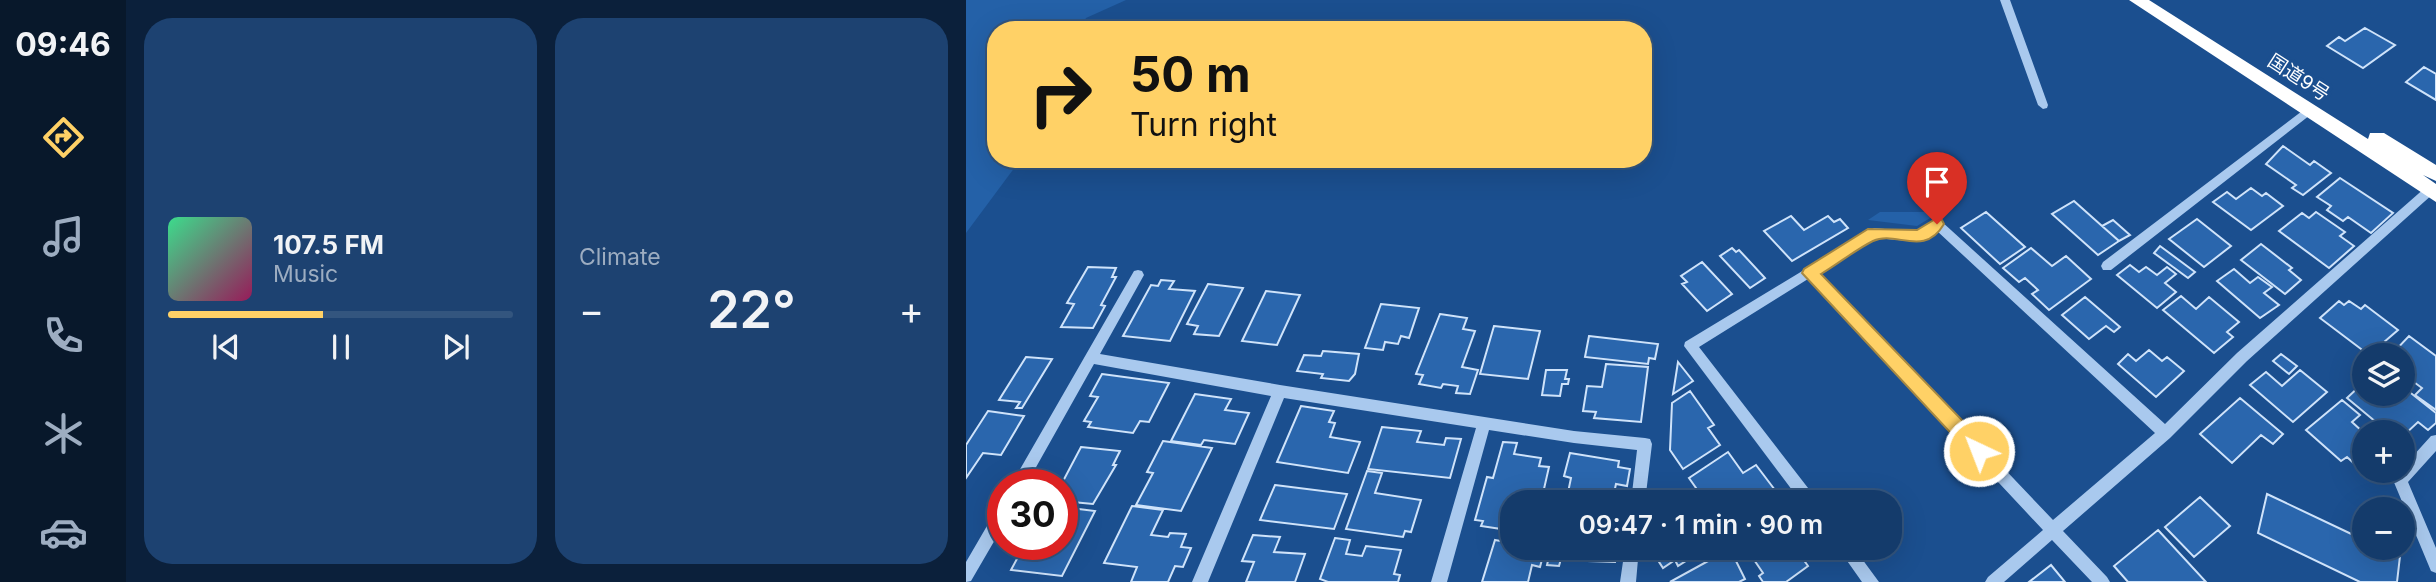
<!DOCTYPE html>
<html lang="en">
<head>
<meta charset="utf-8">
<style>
  :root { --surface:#143b6b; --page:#1d4271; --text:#f1f3f6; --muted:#9dadc1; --line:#33557e; --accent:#ffd166 }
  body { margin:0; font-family:Inter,"Noto Sans JP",sans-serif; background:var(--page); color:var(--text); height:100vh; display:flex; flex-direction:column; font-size:26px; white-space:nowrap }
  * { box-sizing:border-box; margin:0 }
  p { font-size:23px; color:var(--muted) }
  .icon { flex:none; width:38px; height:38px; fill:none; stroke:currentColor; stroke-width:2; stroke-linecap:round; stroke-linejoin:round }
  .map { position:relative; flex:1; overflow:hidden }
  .sheet { display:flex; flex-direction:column; gap:18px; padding:18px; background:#0b203b; width:840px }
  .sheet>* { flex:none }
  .top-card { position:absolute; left:21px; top:21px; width:665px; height:147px; border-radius:28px; box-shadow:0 7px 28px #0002,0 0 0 2px var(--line); background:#ffd166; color:#111; overflow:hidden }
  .buttons { position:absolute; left:1386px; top:343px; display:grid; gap:14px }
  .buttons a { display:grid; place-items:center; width:63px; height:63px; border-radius:50%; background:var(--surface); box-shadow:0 7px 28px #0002,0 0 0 2px var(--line); font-size:35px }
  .speed { position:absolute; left:21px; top:469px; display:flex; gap:14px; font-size:35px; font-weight:700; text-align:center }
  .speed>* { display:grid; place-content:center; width:91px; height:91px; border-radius:50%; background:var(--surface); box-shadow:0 7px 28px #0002,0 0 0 2px var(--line); line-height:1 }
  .speed .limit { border:10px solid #d22; background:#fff; color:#111 }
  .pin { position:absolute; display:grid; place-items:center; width:60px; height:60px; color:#fff; margin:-72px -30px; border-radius:50% 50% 50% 0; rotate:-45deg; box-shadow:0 0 7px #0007 }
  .pin .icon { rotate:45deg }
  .me { position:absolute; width:77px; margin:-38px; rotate:317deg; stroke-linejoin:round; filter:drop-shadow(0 0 5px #0008) }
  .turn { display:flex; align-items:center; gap:24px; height:147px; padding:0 28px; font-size:32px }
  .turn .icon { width:91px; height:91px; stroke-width:2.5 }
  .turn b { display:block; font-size:49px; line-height:60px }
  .big { font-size:52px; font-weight:600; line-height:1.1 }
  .sheet .tile { flex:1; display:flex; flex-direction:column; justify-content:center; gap:10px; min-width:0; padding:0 24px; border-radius:28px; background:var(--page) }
  .song { display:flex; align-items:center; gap:21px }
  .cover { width:84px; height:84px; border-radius:10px; background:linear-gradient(135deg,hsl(150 70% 55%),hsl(330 70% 35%)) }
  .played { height:7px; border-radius:4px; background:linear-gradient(90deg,var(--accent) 45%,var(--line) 45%) }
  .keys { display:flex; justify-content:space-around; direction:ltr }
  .heat { display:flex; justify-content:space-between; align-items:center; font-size:38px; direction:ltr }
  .sheet .tiles { flex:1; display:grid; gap:18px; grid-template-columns:repeat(2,1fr) }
  .trip { position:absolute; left:534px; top:490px; width:402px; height:70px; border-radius:28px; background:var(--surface); box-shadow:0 7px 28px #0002,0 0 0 2px var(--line); font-weight:600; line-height:70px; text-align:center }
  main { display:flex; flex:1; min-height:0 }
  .tabs { display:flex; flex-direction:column; width:126px; justify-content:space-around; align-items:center; background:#08182b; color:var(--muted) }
  .tabs .icon { width:49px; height:49px }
  .tabs .selected { color:var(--accent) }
  .tabs b { font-size:32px; color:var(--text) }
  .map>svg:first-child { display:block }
  .green { fill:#2461a8 }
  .building { fill:#2a66ad; stroke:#cfe3fa; stroke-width:2 }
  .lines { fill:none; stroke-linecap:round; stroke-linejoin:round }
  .minor { fill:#a9c9ee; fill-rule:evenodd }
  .highway { fill:#fff; fill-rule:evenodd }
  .route { fill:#ffd166; stroke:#a68842; stroke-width:2 }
  .labels { text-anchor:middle; stroke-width:7; stroke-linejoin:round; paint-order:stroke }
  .street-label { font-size:19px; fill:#fff; stroke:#1b4f8f }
</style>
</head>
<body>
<main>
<nav class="tabs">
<b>09:46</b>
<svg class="icon selected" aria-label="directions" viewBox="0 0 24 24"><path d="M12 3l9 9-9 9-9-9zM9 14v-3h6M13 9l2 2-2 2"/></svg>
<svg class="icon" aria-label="music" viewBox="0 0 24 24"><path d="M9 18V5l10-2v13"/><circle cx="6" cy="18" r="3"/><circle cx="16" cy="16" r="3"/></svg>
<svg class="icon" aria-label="phone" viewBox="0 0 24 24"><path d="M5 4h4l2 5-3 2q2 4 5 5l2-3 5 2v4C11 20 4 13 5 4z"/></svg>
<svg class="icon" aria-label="climate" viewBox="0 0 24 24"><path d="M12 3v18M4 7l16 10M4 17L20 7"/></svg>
<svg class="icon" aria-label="car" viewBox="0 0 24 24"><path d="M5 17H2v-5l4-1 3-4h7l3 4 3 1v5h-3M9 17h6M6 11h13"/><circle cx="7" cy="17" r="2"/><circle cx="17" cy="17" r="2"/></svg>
</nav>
<section class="sheet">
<div class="tiles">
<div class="tile">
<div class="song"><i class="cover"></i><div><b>107.5 FM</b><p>Music</p></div></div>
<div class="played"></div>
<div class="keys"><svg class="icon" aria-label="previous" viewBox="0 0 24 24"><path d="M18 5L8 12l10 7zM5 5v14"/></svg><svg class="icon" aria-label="pause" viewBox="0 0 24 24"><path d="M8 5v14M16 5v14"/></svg><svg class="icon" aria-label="next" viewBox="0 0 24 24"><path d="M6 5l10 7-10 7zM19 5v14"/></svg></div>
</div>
<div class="tile"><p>Climate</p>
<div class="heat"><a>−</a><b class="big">22°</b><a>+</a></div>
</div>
</div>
</section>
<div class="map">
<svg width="1470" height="582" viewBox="0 0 1470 582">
  <rect width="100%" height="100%" fill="#1b4f8f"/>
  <path class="green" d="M0,0H160L120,18L113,30H30V159H55L0,233Z
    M914,212H974L951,226L902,220Z"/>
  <path class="building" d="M1399,28L1429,45L1397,68L1361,46L1373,37L1379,41Z
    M1458,67L1470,74V100L1440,82Z
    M1317,146L1344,165L1348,161L1365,173L1337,195L1326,188L1330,185L1300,164Z
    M1374,178L1427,213L1405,233L1382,217L1377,221L1361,210L1365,206L1351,197Z
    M1285,188L1296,196L1300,193L1317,206L1285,230L1247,202L1261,192L1270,199Z
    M1108,201L1136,226L1153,241L1132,255L1086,214Z
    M1020,212L1059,247L1034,264L995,228Z
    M1350,212L1379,232L1374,236L1388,246L1363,268L1313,231L1336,213L1343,218Z
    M825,216L838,230L862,216L868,222L874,219L882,228L826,261L798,231Z
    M1231,219L1265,246L1238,267L1203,239Z
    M1147,220L1164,235L1153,241L1136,226Z
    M1295,244L1326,268L1323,270L1335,280L1319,294L1275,260Z
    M1194,246L1229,272L1222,278L1188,253Z
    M766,248L770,252L773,250L799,278L784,288L754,256Z
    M1065,248L1086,266L1100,256L1125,279L1083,310L1066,294L1072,290L1059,278L1053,282L1037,268Z
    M736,262L766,294L741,311L716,284L721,282L715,276Z
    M1164,265L1173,272L1180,267L1191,275L1201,267L1210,274L1199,283L1210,292L1191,308L1151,275Z
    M122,267L150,268L146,277H150L135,305L139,306L127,328L95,327L108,304L101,303Z
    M1268,269L1284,283L1292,277L1306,287L1298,293L1313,305L1294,318L1251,281Z
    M195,280L208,281L203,289L229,291L204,341L157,336L185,285L192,286Z
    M242,284L277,288L253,336L228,334L232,326L221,324Z
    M300,291L334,295L311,345L276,341Z
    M1215,296L1230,309L1243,297L1273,322L1261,332L1267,337L1248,353L1197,310Z
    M1119,297L1154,327L1148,332L1140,326L1123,339L1096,315Z
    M1373,301L1378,305L1383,301L1395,309L1399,305L1432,330L1403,355L1354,318Z
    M415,304L453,308L443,338L435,336L432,344L419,342L417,350L399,348Z
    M474,314L501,318L497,329L509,331L496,367L512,370L504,394L490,393L492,386L477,384L475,388L453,384L457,375L450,374Z
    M528,326L574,331L562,379L514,374Z
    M623,336L692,344L689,359L683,358L682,364L619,357Z
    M1443,336L1470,356V410L1449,395L1456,388L1437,374V355H1425Z
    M1183,350L1196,361L1201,357L1218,371L1190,397L1152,364L1162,354L1170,361Z
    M357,351L393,354L389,374L383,381L355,378L357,374L331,371L338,355L355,356Z
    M1315,354L1331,366L1323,374L1307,361Z
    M60,357L86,359L56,408H50L54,402L33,400Z
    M712,362L727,381L707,394Z
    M640,364L682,367L675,422L628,418L630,412L617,411L621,386L636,387Z
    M580,370H601L599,379H603L602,384H596L594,396L576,395Z
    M1334,370L1361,392L1327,422L1284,385L1300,372L1316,386Z
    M136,374L203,383L183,422L174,421L167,433L122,427L125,422L118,421L132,397L124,396Z
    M1398,382V394H1429L1433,397L1441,390L1470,413V423L1462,430L1452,422L1437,436V432H1422L1381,398Z
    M724,391L748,425L742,428L754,445L717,469L704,450L706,403Z
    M229,394L265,399L259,410L283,413L269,444L238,440L235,445L205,441Z
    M1274,398L1317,434L1307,444L1295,435L1266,463L1234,434Z
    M1376,400L1394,415L1386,422L1398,433V471H1413L1404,478L1381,457L1375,461L1340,430Z
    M335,406L368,411L363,422L369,423L364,437L394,442L382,473L311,462Z
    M22,411L58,416L35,455L17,453L0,478V445Z
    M416,427L455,431L451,442L478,445L480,438L495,439L484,478L402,469Z
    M197,441L246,448L215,511L170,505L187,473L181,472Z
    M537,442L551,443L548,454L575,458L573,466L583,467L575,502H546L542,530L515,526L517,521L509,520L521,477L527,478Z
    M115,447L154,451L147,465H150L127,504L96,501L95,485Z
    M762,452L777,473L790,465L812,494L801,502H740L723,478Z
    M604,453L653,461L652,467L664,469L661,486L650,484L646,502H600L605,478L598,476Z
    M401,471L416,473L409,493L455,500L445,532L439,531L437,537L380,529Z
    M309,485L381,494L368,529L294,520Z
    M1301,494L1398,540V548H1416L1434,556L1431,582H1394L1292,533Z
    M1234,497L1264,526L1228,557L1199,527Z
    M166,506L197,510L185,535L202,537L204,533L220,534L215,547L225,548L217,567L209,566L202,582H165L171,567L138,563Z
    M96,507L129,511L96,576L45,570L59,544H96Z
    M1192,530L1240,582H1162L1148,566Z
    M287,535L314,537L308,552L339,554L329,582H280L288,562L276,561Z
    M369,538L384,540L380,554L396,556L400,546L435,550L428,574L434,575L432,582H362L354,579Z
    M529,540L546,543V548H579L574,567L566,565L562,582H516Z
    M585,548H598L593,566L581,565Z
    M624,548H650L649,562L622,561Z
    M684,548H740L712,566L709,560L697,568Z
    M780,548H838L832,552L842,566L820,582H797L793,576L797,573Z
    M764,549L779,579L773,582H704Z
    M1085,565L1099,582H1063Z"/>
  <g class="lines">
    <path class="minor" d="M1034,0H1044L1082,105L1081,108L1077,109L1072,105Z
      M1344,105L1349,109L1348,112L1145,270H1137L1135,266L1137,262Z
      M1464,186L1468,187L1470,190L1468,193L1281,361L1204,438L1097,531L1141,577L1144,582H1126L1086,540L1038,582H1019L1022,577L1077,530L842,279L733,347L849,497L851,502H835L718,346L719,342L904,230L908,228L951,232L971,219L975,221L1199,424L1271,353L1460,187ZM971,231L1189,433L1087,520L852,273L910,238L953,242Z
      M172,270L176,271L178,275L134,354L314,385L608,431L679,438L684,439L686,444L679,502H665L671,450L608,443L523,430L481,582H465L510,428L318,398L242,582H226L305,396L128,364L60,485H45L168,271Z
      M1470,435V451L1442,482L1470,548V573L1465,571L1427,480L1433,471H1437V467L1465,436Z
      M37,505V526L5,581L0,582V562L32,507Z
      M659,548H673L670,582H654Z
      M872,548H888L913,582H896Z"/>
    <path class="highway" d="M1163,0H1183L1402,139L1404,133H1418L1470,165V181L1457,175L1470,184V202Z"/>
  </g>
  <path class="route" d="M971,218L976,220L978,224C958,258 930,230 907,241C889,250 872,264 855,274L1020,445L1022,451L1020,457L1013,460L1007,457L836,273L838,269L902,229L951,230Z"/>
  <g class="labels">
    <g class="street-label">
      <text transform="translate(1333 77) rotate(33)" y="7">国道9号</text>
    </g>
  </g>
</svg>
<div class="buttons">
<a><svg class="icon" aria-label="layers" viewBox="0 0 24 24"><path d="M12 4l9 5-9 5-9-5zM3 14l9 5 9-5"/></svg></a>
<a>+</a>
<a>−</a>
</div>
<div class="speed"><div class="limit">30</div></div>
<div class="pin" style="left:971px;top:224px;background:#d93025"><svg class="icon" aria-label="arrive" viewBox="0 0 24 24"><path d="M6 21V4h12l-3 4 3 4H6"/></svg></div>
<svg class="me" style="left:1013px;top:451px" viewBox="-20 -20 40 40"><circle r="17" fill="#ffd166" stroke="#fff" stroke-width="3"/><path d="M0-11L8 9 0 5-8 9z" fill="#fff"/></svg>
<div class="trip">09:47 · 1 min · 90 m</div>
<div class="top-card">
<div class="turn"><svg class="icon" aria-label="right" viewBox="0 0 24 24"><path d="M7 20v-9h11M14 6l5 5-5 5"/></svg><div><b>50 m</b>Turn right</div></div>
</div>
</div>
</main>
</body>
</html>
